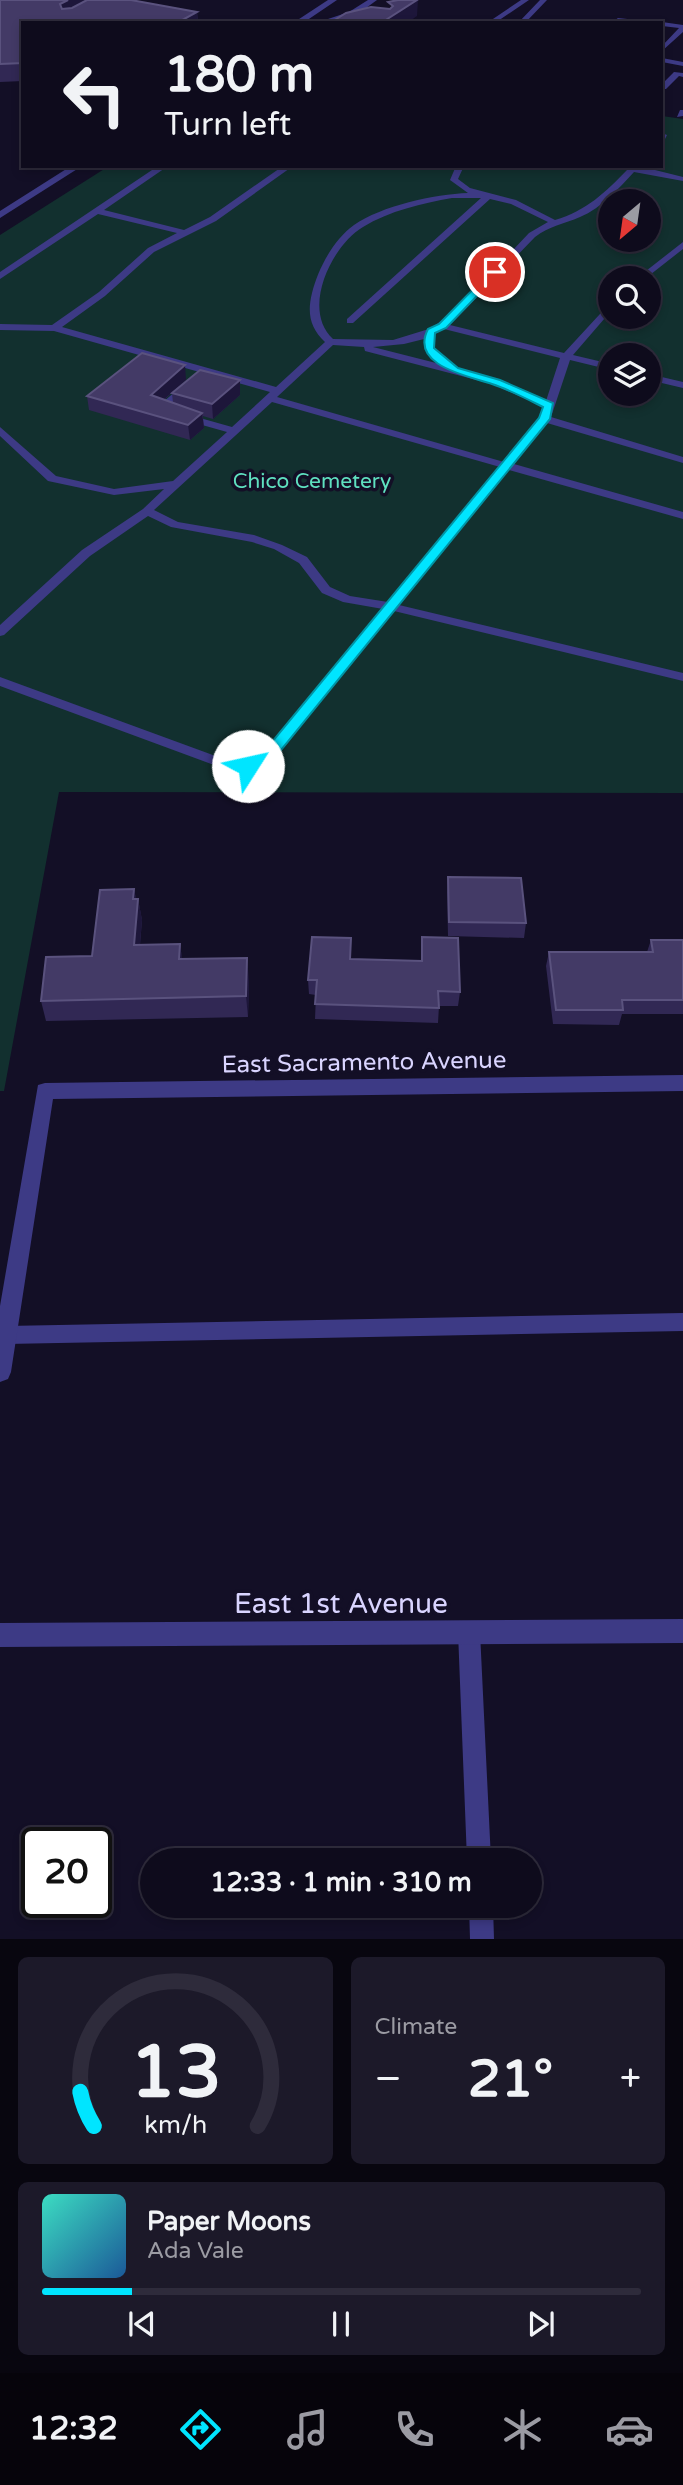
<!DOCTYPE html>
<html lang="en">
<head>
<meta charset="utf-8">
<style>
  :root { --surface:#0e0b1c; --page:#1c1929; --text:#f1f3f6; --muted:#9b9ba3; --line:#2e2b3b; --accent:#00e5ff }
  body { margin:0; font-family:"Varela Round",sans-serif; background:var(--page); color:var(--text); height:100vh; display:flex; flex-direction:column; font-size:26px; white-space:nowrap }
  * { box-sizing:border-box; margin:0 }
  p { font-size:23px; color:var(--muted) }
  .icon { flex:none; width:38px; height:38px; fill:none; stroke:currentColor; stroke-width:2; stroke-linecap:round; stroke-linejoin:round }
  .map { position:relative; height:1939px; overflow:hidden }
  .details { display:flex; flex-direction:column; gap:18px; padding:18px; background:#08060f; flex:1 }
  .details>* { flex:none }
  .hud { position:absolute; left:21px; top:21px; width:642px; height:147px; border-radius:0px; box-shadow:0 4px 10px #0003,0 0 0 2px var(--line); background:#0e0b1c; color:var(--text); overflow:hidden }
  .needle { width:46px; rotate:209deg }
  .tools { position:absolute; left:598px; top:189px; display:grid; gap:14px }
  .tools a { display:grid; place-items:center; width:63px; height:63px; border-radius:50%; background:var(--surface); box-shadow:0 4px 10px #0003,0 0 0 2px var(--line); font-size:35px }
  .speed { position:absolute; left:21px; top:1827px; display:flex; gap:14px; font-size:35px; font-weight:700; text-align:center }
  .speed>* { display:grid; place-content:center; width:91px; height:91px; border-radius:50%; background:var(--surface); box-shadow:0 4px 10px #0003,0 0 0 2px var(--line); line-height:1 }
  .speed .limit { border:4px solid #111; border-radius:10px; background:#fff; color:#111 }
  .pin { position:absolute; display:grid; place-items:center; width:60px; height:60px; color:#fff; margin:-30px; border:4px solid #fff; border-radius:50%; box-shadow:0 2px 7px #0007 }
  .me { position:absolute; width:77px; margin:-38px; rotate:55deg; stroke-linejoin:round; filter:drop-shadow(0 0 5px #0008) }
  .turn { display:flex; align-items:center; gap:24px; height:147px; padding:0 28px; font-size:32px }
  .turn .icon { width:91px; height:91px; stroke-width:2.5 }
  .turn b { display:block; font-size:49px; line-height:60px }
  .big { font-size:52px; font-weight:700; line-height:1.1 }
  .details .card { flex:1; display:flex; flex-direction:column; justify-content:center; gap:10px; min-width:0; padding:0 24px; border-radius:10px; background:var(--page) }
  .details .dial { align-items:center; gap:0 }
  .dial svg { height:182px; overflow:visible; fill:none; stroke:var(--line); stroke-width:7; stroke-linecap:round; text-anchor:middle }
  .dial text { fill:var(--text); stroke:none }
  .song { display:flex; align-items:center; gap:21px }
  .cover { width:84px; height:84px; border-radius:10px; background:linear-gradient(135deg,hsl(170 70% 55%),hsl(210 70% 35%)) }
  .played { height:7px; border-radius:4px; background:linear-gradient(90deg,var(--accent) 15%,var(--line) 15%) }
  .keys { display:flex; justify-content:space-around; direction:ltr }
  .heat { display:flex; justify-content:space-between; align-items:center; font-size:38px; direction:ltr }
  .details .tiles { flex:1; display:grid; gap:18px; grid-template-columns:1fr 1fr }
  .card:last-child { grid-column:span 2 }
  .trip { position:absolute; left:140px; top:1848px; width:402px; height:70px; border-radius:35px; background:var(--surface); box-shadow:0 4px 10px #0003,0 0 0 2px var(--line); font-weight:700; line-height:70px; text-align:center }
  .menu { display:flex; height:112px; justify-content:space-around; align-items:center; background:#06040b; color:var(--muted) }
  .menu .icon { width:49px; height:49px }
  .menu .active { color:var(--accent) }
  .menu b { font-size:32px; color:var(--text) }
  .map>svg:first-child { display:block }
  .green { fill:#12302f; fill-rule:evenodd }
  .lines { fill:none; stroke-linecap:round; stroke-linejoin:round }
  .service { fill:#3d3a85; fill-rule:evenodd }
  .minor { fill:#3d3a85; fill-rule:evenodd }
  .tertiary { fill:#3d3a85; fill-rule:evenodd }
  .wall { fill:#312854 }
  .shaded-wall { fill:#1d163a }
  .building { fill:#433a66; stroke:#5a527e; stroke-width:2 }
  .route { fill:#00e5ff; stroke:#0095a6; stroke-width:2 }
  .labels { text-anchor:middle; stroke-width:7; stroke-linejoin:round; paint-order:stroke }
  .far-park-label { font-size:21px; fill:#5fe0c0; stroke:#130f26 }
  .street-label { font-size:24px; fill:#d9d4ff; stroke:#130f26 }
  .near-street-label { font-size:28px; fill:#d9d4ff; stroke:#130f26 }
</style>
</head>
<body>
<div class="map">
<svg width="683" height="1939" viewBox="0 0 683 1939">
  <rect width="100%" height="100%" fill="#130f26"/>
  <path class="green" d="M662,116L683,119V793L59,792L4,1091H0V235L109,166H662ZM611,201H649V240H611ZM611,278H649V317H611ZM611,355H649V394H611Z"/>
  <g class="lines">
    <path class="service" d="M521,0H529L495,23H487Z
      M540,0H547L525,23H518Z
      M618,18L646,21L649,23H611Z
      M566,19L569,21L568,23H561Z
      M443,21L447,22L448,23H440Z
      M662,22L683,25V32L662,51V46L679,28L662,26L659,23Z
      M662,58L683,62V66L662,62Z
      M674,72L683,73V77L679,76L666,89H662V84Z
      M680,110H683V116L677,117Z
      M662,133L667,135L665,139H662Z
      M158,166H168L104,210L184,230L210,217L283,166H293L216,221L154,252L105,296L62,327L276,387L325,342C310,328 307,313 312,293C318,269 333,240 354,225C381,206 435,194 468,193L450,180L456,166H464L458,179L470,188L516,200L555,220C586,211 606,192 627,170L620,166H639L683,177V181L634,172C618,189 602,208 580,217C564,224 549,226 535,237L450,325L564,353L611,302V311L573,355L611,364V370L570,360L551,417L683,457V463L547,423L514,464L683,512V519L509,470L399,605L683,673V681L394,611L273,760L248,771L214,765L0,686V677L221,758L247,761L263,754L383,609L343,602L322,593L299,563L274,549L252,542L171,527L148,516L90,556L4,635L0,636V625L82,550L143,509L164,489L114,495L48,481L0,436V427L56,476L114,489L173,481L227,432L156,412V408L183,385H191V389L168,409L232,427L270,392L54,331L0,330V324L52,325L99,292L148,248L177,233L98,214L0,279V272ZM452,198H481L347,319V323H353L490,199L511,204L548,222L529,233L462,304L432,328L393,340L333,339C301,310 331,246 363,227C389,211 423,203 452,198ZM444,329L560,358L546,401L500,380L454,368L435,348V334ZM424,339L427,352L440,364L373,347L404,344ZM333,345L364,347L365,351L492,384L544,407L540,418L504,462L277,397ZM272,402L500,467L388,602L350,596L330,587L307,557L282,545L254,535L178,522L154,510Z
      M683,242V249L646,278H637Z
      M649,374L683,382V388L649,380Z
      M683,1313V1331L6,1344L0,1342V1328L6,1326Z
      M469,1621L477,1624L480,1632L491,1860H467L458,1632L461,1624Z
      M469,1906H493L494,1939H470Z"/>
    <path class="minor" d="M683,1075V1091L53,1099L11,1372L8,1379L0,1382V1306L38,1085L45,1083Z"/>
    <path class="tertiary" d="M328,0H337L303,23H293Z
      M368,0H377L355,16L329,22L325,20L349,12Z
      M71,166H82L0,218V211Z
      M683,1619V1643L0,1647V1623Z"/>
  </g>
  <path class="wall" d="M0,0H84L85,1L197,12L198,23H23V81L0,82Z
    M186,380L164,400L173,403L172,393L240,380V395L213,419L203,416L204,428L190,440L89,410L87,396Z
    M448,877L526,923L524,938L448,936L447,892Z
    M134,889L136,899H138L142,920L140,945L180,944L182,959L249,979L248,1017L46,1021L41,1001L92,956Z
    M422,937L460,992L458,1006H439L438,1023L315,1019L316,995L309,994L308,980L351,959L421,961Z
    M651,940H683V1014H622L619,1025L553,1024L546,966L549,952H647Z"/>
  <path class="shaded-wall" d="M68,0H84L85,8L63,21L60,4Z
    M418,0L417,16L407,23H381Z
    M197,12L198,23H177Z
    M185,365L186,380L152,410L151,395Z
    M240,380V395L213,419L212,404Z
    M202,413L204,428L190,440L188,425Z
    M134,889L138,907V899L142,920L138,965L134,945L133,899Z
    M180,944L183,964L179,959Z
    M247,958L249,979L248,1017L246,996Z"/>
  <path class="building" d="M0,0H68L60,4L62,9L72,8L87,0H131L197,12L177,23H23V63L0,64Z
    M398,0H417L381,23H330L346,13L371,7L390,9L393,6L388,2Z
    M142,353L185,365L151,395L202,413L188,425L87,396Z
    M200,370L240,380L212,404L172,393Z
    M448,877L521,878L526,923L449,922Z
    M134,889L133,899H138L134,945L180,944L179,959L247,958L246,996L41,1001L46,957L92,956L100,890Z
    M312,937L351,938L350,959L422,961V937L458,938L460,992L438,991L439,1008L315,1004L317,980H308Z
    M651,940H683V1000H622L623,1010H556L549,952H653Z"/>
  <path class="route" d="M492,270L500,272L446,328L435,333L434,348L458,368L500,380L553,403L550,419L273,760L253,769H243V763L263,753L539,418L543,407C527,399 510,390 492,384C469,376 409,366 428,329L439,324Z"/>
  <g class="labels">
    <g class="far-park-label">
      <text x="312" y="488">Chico Cemetery</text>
    </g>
    <g class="street-label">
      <text transform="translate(364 1062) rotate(-1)" y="8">East Sacramento Avenue</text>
    </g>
    <g class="near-street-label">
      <text x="341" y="1613">East 1st Avenue</text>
    </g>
  </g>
</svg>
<div class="tools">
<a><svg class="needle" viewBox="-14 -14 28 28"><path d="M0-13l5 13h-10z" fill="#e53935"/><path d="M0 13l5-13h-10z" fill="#9b9ba3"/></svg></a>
<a><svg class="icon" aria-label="search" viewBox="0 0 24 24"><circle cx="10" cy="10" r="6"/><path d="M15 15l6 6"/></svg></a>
<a><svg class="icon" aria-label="layers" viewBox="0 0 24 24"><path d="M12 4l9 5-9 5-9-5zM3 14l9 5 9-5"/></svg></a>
</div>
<div class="speed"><div class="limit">20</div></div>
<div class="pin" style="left:495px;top:272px;background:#d93025"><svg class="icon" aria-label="arrive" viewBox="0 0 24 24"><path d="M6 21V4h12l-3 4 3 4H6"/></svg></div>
<svg class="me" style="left:248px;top:766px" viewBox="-20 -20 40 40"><circle r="19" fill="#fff"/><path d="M0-13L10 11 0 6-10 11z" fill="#00e5ff"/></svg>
<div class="trip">12:33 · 1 min · 310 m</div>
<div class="hud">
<div class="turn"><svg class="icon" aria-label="left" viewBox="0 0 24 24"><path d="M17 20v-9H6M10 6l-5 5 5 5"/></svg><div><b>180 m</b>Turn left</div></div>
</div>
</div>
<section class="details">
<div class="tiles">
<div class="card dial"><svg viewBox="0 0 100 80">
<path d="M14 69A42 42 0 1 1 86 69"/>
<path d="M14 69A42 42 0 0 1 8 54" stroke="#00e5ff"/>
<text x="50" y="56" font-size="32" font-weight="700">13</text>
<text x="50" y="72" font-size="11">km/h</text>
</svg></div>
<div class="card"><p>Climate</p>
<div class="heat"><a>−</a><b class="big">21°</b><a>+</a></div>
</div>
<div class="card">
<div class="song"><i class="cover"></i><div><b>Paper Moons</b><p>Ada Vale</p></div></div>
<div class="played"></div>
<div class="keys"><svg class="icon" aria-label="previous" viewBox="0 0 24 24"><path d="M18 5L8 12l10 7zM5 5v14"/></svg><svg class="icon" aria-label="pause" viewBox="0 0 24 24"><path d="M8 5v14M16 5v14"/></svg><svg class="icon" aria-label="next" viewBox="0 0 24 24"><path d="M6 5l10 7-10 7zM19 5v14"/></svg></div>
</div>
</div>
</section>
<nav class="menu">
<b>12:32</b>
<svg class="icon active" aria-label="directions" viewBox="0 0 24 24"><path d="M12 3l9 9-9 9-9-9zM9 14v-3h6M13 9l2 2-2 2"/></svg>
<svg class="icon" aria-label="music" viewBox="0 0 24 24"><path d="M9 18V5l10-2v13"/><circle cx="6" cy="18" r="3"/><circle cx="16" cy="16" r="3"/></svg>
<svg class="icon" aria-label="phone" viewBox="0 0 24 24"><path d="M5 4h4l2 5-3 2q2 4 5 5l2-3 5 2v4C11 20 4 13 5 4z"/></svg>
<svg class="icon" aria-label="climate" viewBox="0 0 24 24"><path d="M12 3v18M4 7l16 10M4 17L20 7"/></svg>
<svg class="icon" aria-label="car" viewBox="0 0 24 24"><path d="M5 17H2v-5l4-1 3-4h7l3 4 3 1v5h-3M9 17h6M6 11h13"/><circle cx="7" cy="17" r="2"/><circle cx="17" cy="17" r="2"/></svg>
</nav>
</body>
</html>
